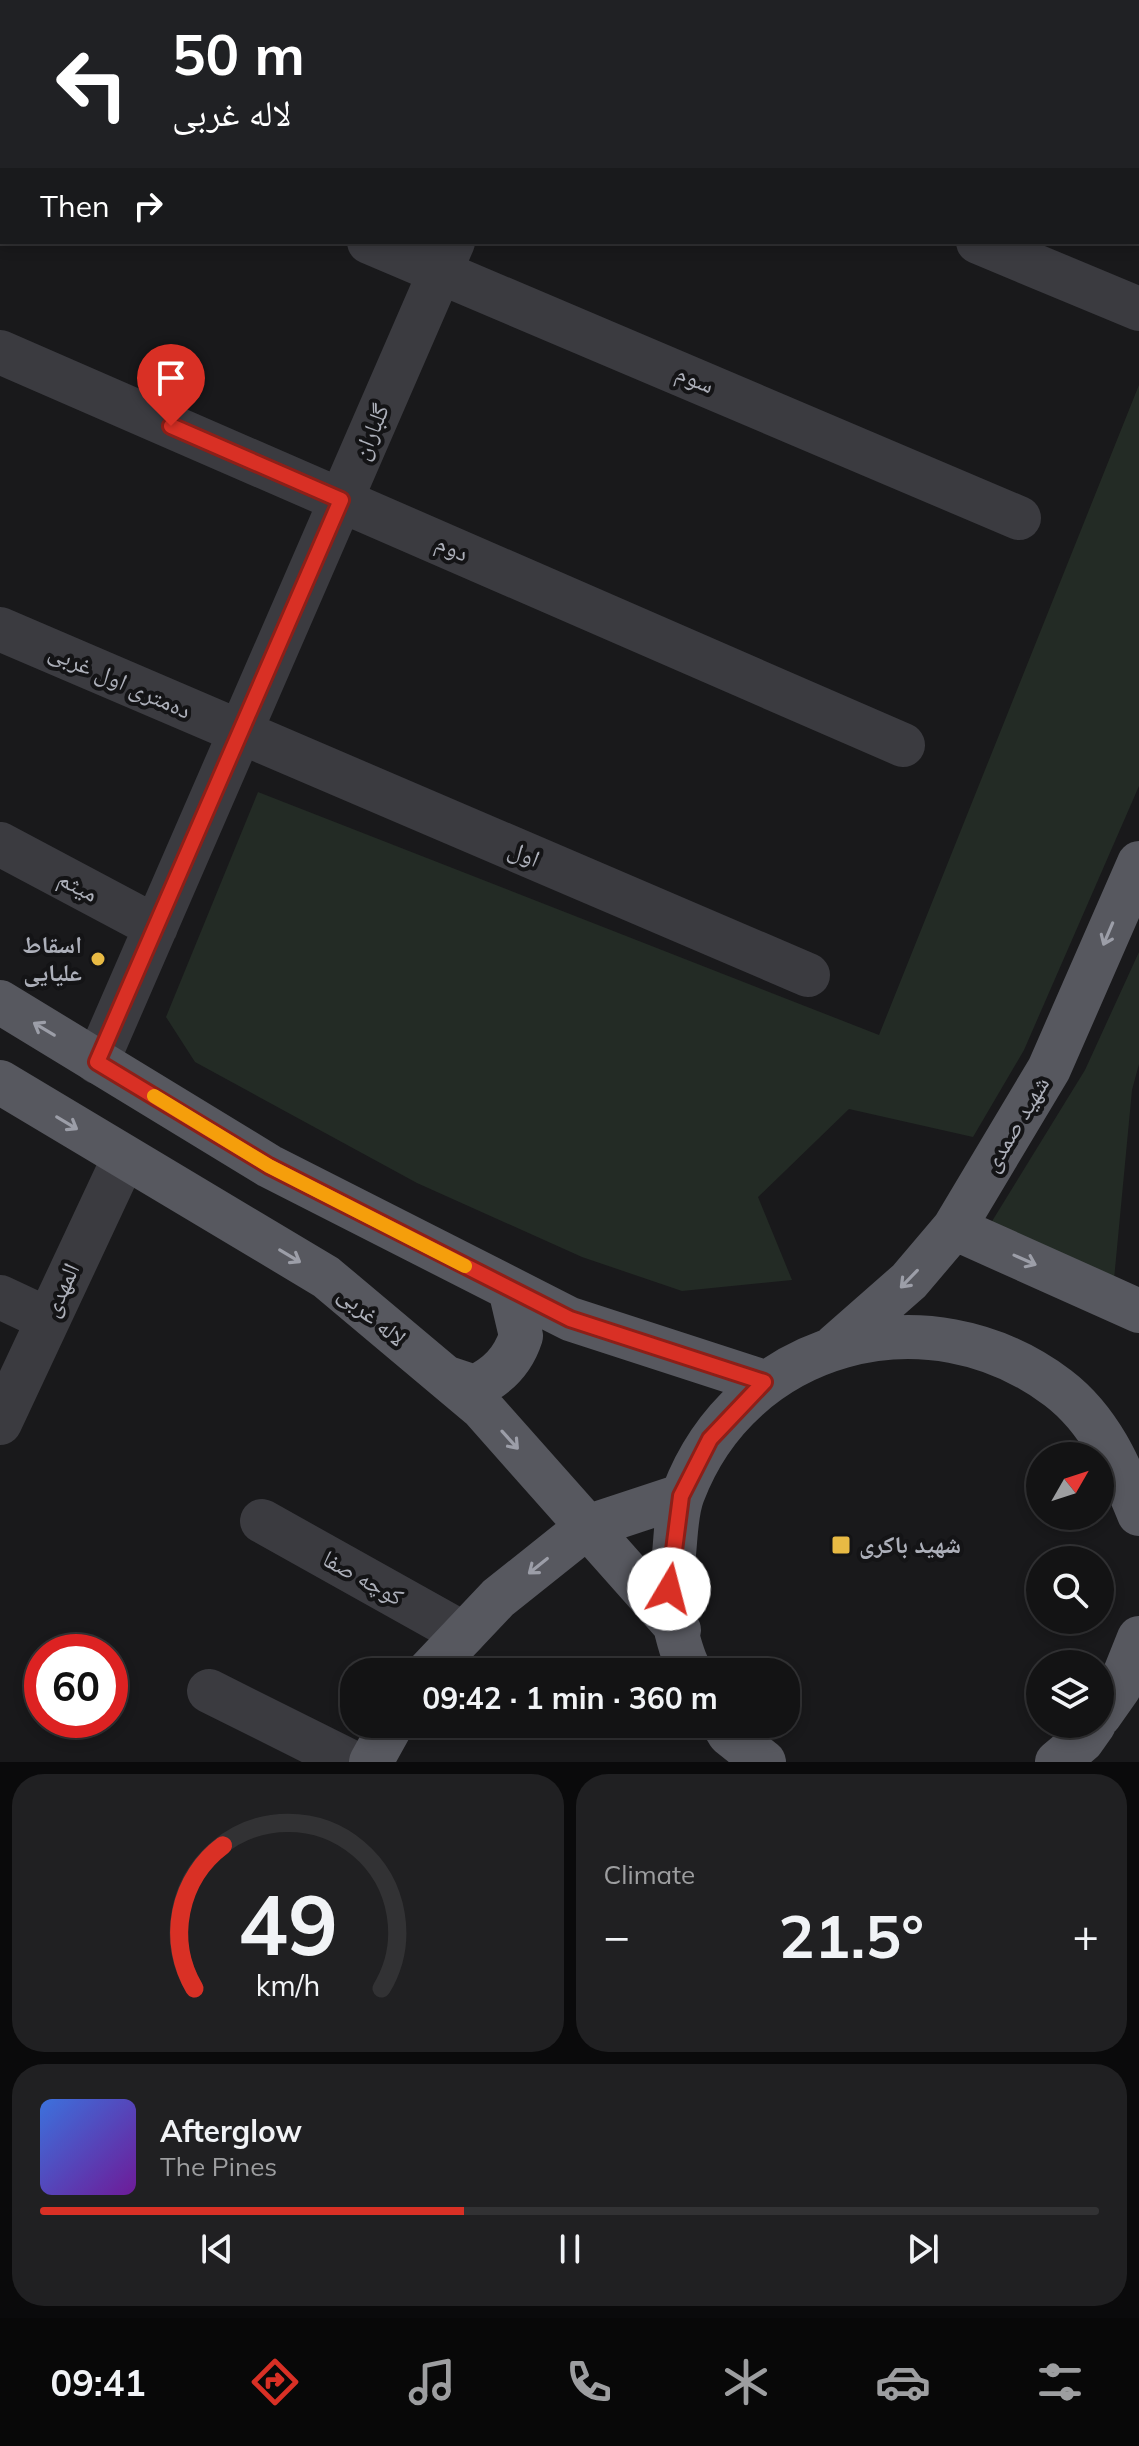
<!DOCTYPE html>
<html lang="en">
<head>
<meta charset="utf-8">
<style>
  :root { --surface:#131314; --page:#202022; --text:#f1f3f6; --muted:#9d9ea0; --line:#323234; --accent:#d93025 }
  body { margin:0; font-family:Mulish,"Noto Naskh Arabic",sans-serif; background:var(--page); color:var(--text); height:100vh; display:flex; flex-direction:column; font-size:30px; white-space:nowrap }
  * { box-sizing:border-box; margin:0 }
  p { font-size:26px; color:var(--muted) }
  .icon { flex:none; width:44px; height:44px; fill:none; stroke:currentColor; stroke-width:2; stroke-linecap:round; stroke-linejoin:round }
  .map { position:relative; height:1762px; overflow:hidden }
  .side { display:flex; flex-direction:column; gap:12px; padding:12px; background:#0a0a0b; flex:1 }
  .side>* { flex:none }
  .banner { position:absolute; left:0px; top:0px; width:1140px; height:244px; box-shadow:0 4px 12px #0003,0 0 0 2px var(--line); background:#202124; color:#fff; overflow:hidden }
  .needle { width:52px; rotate:51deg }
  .tools { position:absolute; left:1026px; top:1442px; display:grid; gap:16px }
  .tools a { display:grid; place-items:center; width:88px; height:88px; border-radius:50%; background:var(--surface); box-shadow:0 4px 12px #0003,0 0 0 2px var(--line); font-size:40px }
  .speed { position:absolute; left:24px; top:1634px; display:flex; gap:16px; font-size:40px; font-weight:700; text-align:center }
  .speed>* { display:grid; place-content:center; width:104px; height:104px; border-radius:50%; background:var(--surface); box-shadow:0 4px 12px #0003,0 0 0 2px var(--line); line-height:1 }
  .speed .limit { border:12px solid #d22; background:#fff; color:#111 }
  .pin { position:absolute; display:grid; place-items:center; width:68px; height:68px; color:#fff; margin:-82px -34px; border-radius:50% 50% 50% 0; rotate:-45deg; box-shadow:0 0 8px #0007 }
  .pin .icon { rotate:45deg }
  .me { position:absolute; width:88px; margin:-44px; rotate:8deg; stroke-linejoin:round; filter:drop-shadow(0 0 6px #0008) }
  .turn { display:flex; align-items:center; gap:28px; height:168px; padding:0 40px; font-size:36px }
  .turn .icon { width:104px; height:104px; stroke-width:2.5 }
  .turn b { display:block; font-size:56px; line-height:68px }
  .then { display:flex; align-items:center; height:76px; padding:0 40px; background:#0003; gap:16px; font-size:30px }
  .big { font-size:60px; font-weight:700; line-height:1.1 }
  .side .card { flex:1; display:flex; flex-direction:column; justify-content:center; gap:12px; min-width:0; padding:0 28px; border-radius:32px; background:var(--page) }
  .side .dial { align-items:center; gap:0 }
  .dial svg { height:208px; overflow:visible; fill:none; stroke:var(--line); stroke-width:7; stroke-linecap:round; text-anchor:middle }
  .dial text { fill:var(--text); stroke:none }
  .song { display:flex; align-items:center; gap:24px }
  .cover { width:96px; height:96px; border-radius:12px; background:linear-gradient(135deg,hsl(220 70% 55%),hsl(280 70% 35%)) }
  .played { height:8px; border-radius:4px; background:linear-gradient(90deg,var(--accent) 40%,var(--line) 40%) }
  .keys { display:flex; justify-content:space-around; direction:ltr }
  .heat { display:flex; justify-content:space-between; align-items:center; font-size:44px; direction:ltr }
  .side .tiles { flex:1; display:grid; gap:12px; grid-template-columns:1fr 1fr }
  .card:last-child { grid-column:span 2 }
  .trip { position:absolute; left:340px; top:1658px; width:460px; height:80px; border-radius:32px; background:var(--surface); box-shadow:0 4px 12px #0003,0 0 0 2px var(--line); font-weight:700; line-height:80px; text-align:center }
  .tabs { display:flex; height:128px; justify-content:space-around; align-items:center; background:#080808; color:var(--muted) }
  .tabs .icon { width:56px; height:56px }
  .tabs .selected { color:var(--accent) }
  .tabs b { font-size:36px; color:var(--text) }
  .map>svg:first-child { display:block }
  .green { fill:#232b25 }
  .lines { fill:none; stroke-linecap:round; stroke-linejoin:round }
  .minor { stroke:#3b3b40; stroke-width:44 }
  .major { stroke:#57585f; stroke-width:44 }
  .oneway { stroke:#9c9ea8 }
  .route-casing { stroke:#8d1f18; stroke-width:20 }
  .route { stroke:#d93025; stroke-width:14 }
  .slow { stroke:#f59e0b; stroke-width:14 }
  .poi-dot { fill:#e8ba44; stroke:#141416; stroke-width:3 }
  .labels { text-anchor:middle; stroke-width:8; stroke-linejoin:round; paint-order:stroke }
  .street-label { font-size:24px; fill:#adb0ba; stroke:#141416 }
  .poi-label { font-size:24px; font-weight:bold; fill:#adb0ba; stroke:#141416; text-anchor:end }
</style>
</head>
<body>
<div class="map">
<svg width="1139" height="1762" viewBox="0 0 1139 1762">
  <rect width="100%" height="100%" fill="#19191b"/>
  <path class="green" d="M1139,385V786L1024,1050L973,1137L849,1109L758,1197L792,1280L682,1291L582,1257L417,1183L195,1062L166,1017L258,792L879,1035Z
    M1139,952V1064L1132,1090L1113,1290L986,1231L1085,1070Z"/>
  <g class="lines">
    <path class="minor" d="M408,0L413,2
      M500,0L501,2
      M1045,0L1050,2
      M596,2L597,0
      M1138,37L1139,38
      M0,95L2,96
      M369,242L1019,518
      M978,242L1139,309
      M0,352L903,745
      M0,629L808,975
      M0,844L156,927
      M97,1062L453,242
      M0,1297L47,1319
      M0,1423L124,1158
      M262,1521L464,1634
      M209,1691L351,1762"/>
    <path class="major" d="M0,1002L269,1166L570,1319L764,1382
      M0,1082L326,1277L482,1408L679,1630
      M954,1228L1139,1311
      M835,1346L909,1281L954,1228L1049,1069L1139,863
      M445,1377L475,1387C498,1376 513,1361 521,1336L510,1289
      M428,1672L498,1598L587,1527L681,1496
      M691,1672C681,1657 670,1609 669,1590C668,1579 672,1565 674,1554C676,1535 676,1512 683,1494C741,1340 927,1289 1058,1388C1100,1420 1120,1467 1139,1514
      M1100,1715L1119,1688L1139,1638
      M723,1724L729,1734L764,1762
      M371,1762L392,1724
      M1057,1762L1082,1741L1094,1724"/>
  </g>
  <defs><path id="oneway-shaft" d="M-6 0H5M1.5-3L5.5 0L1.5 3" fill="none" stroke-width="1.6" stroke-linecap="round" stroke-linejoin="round" transform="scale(2)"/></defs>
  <g class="oneway">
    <use href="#oneway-shaft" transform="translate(1108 934) rotate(113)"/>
    <use href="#oneway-shaft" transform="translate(44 1029) rotate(-149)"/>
    <use href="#oneway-shaft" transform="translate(67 1123) rotate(31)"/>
    <use href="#oneway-shaft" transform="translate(290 1256) rotate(31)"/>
    <use href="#oneway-shaft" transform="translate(1025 1260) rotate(24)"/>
    <use href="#oneway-shaft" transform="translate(909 1279) rotate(134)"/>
    <use href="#oneway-shaft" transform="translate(510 1440) rotate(48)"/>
    <use href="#oneway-shaft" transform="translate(538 1566) rotate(141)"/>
  </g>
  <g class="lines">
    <defs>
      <path id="route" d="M171,426L341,500L97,1062L269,1166L570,1319L764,1382L710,1439L681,1496L669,1589"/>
    </defs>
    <use href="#route" class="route-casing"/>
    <use href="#route" class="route"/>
    <path class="slow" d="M154,1096L269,1166L465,1266"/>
  </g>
  <g class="poi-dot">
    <circle cx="98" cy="959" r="8"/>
    <rect x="831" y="1535" width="20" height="20" rx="4"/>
  </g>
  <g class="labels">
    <g class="street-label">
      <text transform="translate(695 379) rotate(23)" y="8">سوم</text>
      <text transform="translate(371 432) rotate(-67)" y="8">گلباران</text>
      <text transform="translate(452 548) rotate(24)" y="8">دوم</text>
      <text transform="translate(120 681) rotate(24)" y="8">ده‌متری اول غربی</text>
      <text transform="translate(524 854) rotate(23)" y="8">اول</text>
      <text transform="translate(78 886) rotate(28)" y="8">میثم</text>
      <text transform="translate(1016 1124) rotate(-59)" y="8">شهید صمدی</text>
      <text transform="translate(61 1290) rotate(-65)" y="8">المهدی</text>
      <text transform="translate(372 1316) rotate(40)" y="8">لاله غربی</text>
      <text transform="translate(363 1578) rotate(29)" y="8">کوچه صفا</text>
    </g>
    <g class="poi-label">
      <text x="82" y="953">اسقاط<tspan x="82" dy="28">علیایی</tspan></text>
      <text x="859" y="1553" text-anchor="start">شهید باکری</text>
    </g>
  </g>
</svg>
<div class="tools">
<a><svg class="needle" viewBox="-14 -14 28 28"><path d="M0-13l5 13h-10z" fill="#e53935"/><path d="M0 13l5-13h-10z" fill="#9d9ea0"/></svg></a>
<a><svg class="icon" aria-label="search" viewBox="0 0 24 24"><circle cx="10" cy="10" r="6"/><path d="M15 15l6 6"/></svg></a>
<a><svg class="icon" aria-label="layers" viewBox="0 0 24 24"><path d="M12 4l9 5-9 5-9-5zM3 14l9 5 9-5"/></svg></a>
</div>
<div class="speed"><div class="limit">60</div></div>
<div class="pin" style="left:171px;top:426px;background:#d93025"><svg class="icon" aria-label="arrive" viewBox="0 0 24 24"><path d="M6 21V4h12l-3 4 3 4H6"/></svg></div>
<svg class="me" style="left:669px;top:1589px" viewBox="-20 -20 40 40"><circle r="19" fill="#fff"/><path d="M0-13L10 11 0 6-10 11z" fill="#d93025"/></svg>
<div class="trip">09:42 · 1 min · 360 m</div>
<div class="banner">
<div class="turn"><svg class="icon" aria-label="left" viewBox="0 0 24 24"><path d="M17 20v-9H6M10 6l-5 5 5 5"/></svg><div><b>50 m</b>لاله غربی</div></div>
<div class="then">Then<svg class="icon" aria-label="right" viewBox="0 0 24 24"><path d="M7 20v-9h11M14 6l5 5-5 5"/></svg></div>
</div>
</div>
<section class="side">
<div class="tiles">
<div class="card dial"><svg viewBox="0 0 100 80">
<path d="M14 69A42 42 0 1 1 86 69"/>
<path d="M14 69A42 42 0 0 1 25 14" stroke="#d93025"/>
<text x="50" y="56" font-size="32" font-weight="700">49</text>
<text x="50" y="72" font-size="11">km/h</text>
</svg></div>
<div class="card"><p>Climate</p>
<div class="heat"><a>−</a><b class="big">21.5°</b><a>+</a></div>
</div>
<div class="card">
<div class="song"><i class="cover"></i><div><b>Afterglow</b><p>The Pines</p></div></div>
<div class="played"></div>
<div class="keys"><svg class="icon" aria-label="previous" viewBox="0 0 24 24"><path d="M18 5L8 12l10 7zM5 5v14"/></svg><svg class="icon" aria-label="pause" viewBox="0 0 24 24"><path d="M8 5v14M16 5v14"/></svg><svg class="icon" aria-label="next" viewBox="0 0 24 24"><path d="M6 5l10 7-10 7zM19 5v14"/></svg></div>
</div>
</div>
</section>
<nav class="tabs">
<b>09:41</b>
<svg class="icon selected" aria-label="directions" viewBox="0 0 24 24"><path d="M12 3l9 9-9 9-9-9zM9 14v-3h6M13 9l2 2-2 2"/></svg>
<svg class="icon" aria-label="music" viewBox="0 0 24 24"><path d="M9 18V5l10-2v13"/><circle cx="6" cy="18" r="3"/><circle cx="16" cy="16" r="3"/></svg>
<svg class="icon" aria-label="phone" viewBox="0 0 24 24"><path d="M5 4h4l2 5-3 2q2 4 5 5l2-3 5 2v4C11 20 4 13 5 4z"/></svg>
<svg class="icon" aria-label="climate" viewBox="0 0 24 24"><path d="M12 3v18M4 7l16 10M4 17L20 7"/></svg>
<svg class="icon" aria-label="car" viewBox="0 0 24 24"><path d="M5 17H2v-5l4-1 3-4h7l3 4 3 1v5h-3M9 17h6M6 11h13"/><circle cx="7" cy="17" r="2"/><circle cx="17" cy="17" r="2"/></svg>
<svg class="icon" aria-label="filters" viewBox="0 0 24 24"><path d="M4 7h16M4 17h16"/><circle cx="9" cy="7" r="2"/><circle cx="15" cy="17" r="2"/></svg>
</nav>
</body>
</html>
